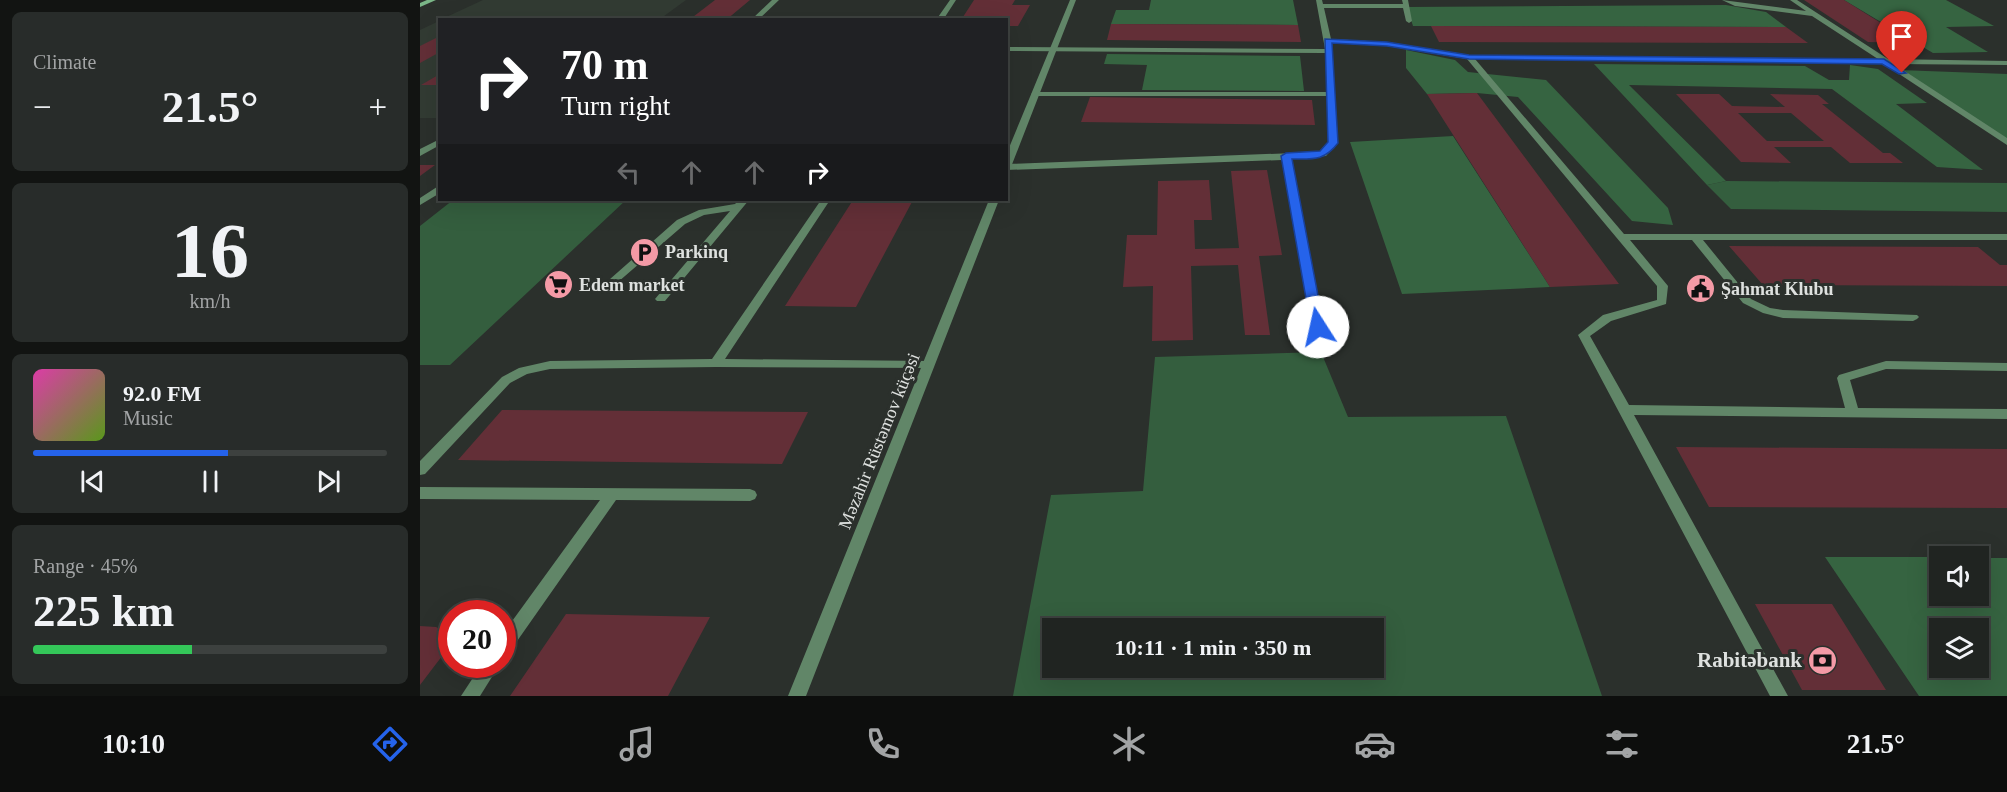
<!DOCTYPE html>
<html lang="en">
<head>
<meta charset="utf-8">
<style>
  :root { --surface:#202421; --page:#282c2a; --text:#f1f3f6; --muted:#a2a4a5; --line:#3d413f; --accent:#2563eb }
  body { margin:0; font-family:Georgia,serif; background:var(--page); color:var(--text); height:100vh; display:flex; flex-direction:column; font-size:22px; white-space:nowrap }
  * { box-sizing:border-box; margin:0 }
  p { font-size:20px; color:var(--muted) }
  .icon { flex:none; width:33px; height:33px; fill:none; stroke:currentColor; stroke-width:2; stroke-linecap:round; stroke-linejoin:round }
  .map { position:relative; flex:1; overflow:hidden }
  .sheet { display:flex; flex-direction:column; gap:12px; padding:12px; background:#121412; width:420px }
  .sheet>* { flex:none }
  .hud { position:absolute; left:18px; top:18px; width:570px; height:183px; border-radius:0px; box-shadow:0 6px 24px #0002,0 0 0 2px var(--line); background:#202124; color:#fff; overflow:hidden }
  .controls { position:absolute; left:1509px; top:546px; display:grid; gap:12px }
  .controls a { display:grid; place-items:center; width:60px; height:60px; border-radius:0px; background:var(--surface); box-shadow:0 6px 24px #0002,0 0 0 2px var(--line); font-size:30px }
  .speed { position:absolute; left:18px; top:600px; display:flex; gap:12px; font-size:30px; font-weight:700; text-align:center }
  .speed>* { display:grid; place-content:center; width:78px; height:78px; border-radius:50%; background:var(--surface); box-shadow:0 6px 24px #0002,0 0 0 2px var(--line); line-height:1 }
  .speed .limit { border:9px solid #d22; background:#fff; color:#111 }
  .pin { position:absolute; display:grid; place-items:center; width:51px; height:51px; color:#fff; margin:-62px -26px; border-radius:50% 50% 50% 0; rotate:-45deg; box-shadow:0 0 6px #0007 }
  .pin .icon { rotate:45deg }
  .me { position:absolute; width:66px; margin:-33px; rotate:350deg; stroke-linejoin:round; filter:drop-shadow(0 0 4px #0008) }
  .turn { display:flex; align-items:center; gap:21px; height:126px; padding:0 24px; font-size:27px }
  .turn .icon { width:78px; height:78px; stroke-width:2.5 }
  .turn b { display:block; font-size:42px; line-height:51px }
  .lanes { display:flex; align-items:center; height:57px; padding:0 24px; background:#0003; justify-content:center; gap:30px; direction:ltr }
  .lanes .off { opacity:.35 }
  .big { font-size:45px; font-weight:600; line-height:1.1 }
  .sheet .tile { flex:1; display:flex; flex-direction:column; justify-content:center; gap:9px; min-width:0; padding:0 21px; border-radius:9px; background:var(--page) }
  .sheet .dial { align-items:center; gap:0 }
  .dial b { font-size:78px; line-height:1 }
  .song { display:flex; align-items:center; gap:18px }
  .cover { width:72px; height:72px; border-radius:9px; background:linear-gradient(135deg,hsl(320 70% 55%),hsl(90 70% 35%)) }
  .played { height:6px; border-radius:3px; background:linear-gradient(90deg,var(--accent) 55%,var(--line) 55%) }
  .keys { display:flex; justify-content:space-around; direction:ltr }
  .heat { display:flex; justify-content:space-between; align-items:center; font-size:33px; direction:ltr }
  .charge { height:9px; border-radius:4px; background:linear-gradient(90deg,#34c759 45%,var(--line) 0) }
  .trip { position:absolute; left:622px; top:618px; width:342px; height:60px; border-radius:0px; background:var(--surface); box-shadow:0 6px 24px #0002,0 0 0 2px var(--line); font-weight:600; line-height:60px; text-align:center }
  .tab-bar { display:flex; height:96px; justify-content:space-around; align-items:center; background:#0d0e0d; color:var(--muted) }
  .tab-bar .icon { width:42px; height:42px }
  .tab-bar .selected { color:var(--accent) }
  .tab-bar b { font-size:27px; color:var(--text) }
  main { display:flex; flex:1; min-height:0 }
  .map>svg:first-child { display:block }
  .built { fill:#323b33 }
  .green { fill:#345e3e; fill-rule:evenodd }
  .forest { fill:#366441; fill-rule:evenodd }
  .building { fill:#632f37; fill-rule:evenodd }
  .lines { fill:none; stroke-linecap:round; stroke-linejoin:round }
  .service { fill:#618668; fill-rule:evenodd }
  .minor { fill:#618668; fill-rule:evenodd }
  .secondary { fill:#7bb788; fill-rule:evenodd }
  .route { fill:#2563eb; stroke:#184099; stroke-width:1.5 }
  .labels { text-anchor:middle; stroke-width:6; stroke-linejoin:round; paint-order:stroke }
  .poi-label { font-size:18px; font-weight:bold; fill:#dee1df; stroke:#2b302c; text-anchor:start }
  .street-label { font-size:18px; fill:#dee1df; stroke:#2b302c }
  .near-poi-label { font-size:21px; font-weight:bold; fill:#dee1df; stroke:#2b302c; text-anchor:end }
</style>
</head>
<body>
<main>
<section class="sheet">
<div class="tile"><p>Climate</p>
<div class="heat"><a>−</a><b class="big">21.5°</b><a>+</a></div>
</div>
<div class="tile dial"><b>16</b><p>km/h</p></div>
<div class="tile">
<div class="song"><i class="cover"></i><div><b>92.0 FM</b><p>Music</p></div></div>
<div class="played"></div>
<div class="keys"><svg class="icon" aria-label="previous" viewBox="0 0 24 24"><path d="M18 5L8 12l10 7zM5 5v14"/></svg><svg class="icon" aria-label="pause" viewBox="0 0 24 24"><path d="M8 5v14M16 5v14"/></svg><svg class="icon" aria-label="next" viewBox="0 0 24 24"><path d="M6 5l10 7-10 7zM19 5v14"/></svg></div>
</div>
<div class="tile"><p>Range · 45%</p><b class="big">225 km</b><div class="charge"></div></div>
</section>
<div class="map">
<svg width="1587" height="696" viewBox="0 0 1587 696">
  <rect width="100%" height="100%" fill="#2b302c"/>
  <path class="built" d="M63,0H266L240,19H22Z
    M19,21V118H0V30Z"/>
  <path class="green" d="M1306,181L1587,183V212L1311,209L1287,185Z
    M33,200H206L30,365H0V226Z
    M901,352L928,417L1086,416L1182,696H593L631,495L723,491L735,357ZM633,628H954V668H633Z"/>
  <path class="forest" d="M731,0H873L878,25L691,24L696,10H729Z
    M1424,0H1526L1574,26L1526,27L1568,52L1513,53Z
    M1306,5L1346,12L1366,27L993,26L987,7Z
    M986,50L1035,60L1048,72L1126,80L1248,208L1253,225L1212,221L1098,97L1057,93L1007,94L986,68Z
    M687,54L880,56L884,91L722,90L727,65L684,64Z
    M1174,64L1385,66L1409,80H1429L1430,65L1458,69L1507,103L1476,104L1563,170L1517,167L1412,89L1209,85L1306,181L1287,185Z
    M1479,70L1587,74V142Z
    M1033,136L1130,287L982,294L930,142Z
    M1405,557H1519L1520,596H1558L1559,558H1587V696H1499ZM1520,628H1558V668H1520Z"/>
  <path class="building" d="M295,0H330L306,20H269Z
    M554,0H595L592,5H610L598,26H586V20H541Z
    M1384,0H1424L1493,43L1448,42Z
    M691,24L878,25L881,42L687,40Z
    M1011,26L1366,27L1388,43L1019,42Z
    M20,36V52L0,63V46Z
    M20,74V85H1Z
    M1057,93L1199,284L1130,287L1007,94Z
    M1256,94H1299L1312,106L1365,107L1350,94L1398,95L1409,104H1402L1463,153H1470L1483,163H1430L1411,147H1354L1371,163L1321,162ZM1318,113H1371L1404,141H1347Z
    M670,97L892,100L895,125L661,122Z
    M0,165H15L0,176Z
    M847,170L862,255L839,256L850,335H825L818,265L771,266L773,340L732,341L733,286L703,287L707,235H737L738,181L789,180L792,220H774L775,249L819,248L811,171Z
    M433,200H493L436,307L365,306Z
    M1309,246L1558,247L1580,265H1587V286L1343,285Z
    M82,410L388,412L362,464L38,460Z
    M1256,447L1587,449V508L1289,507Z
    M1335,604H1412L1466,690H1382Z
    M146,614L290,617L248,696H90Z
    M0,626L16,627L32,636V643L0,685Z"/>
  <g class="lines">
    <path class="service" d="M352,0H359L338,20H331Z
      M530,0H536L523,20H516Z
      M896,0H902L903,4H983L982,0H988L992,21L989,23L986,21L983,8H904L911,39L967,42L1049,55L1458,59L1392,16L1315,6L1302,0L1386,11L1370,0H1377L1468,59L1587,61V65L1474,64L1587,138V145L1464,64L1055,59L1204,234H1587V240H1283L1331,299L1350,308L1363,310L1497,315L1499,317L1497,319L1493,321L1363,318L1343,313L1323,303L1272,240H1210L1248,286L1246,304L1191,321L1170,336L1209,405L1425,408L1417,378L1419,375L1466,361L1587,363V371L1466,369L1430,380L1438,408L1587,409V419L1214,415L1368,696H1350L1158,335L1183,315L1237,300V286L1047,59L967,46L912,43L917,143L906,156L871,159L904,327L898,331L892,327L862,160L586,170L587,164L900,152L909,143L907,96H615L611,94L615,92H907L905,53L586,51V47L905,49Z
      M20,139V145L0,156V149Z
      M20,185V193L0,205V198Z
      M319,200H329L245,301H237L235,299L310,211L284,215L265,224L190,289H182L181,287L257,220L279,210L315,204Z
      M401,200H410L305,359L508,361L514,365L512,368L296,367L130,369L107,374L90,383L5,474L0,475V461L82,377L99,368L130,361L292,359Z
      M0,487L330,489L335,491L337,495L335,499L330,501L196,500L88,654L82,657V635L180,500L0,499Z
      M62,664H80L60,696H41Z"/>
    <path class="minor" d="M650,0H656L591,167L586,170V155Z
      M569,200H579L386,696H368Z"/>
    <path class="secondary" d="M7,0H16L0,7V3Z"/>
  </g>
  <path class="route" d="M905,39L967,42L1049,55L1464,59L1486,73L1479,74L1462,64L1049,59L967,46L912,43L918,143C904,161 894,159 872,159L904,327L898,331L891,327L861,156L866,153L900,151L908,142Z"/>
  <defs>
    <symbol id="parking-disc" viewBox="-11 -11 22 22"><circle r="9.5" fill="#f49aa6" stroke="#2b302c"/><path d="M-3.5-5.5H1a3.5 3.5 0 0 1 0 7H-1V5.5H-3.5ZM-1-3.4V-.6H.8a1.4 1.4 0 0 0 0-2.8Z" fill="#111"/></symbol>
    <symbol id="supermarket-disc" viewBox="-11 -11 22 22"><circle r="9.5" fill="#f49aa6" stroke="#2b302c"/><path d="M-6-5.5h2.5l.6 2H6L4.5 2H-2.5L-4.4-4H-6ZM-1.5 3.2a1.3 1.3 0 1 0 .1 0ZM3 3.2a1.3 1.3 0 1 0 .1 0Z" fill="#111"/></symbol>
    <symbol id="civic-disc" viewBox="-11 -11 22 22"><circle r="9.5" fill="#f49aa6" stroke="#2b302c"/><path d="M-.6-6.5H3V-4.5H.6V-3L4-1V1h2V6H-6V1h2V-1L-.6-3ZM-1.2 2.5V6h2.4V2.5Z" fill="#111"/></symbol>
    <symbol id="bank-disc" viewBox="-11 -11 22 22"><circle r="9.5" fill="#f49aa6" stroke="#2b302c"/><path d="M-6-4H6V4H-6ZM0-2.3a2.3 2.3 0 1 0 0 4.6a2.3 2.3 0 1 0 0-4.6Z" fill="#111"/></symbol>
  </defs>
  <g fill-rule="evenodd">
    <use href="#parking-disc" x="208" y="236" width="33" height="33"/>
    <use href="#supermarket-disc" x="122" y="268" width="33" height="33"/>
    <use href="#civic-disc" x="1264" y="272" width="33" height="33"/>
    <use href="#bank-disc" x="1386" y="644" width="33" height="33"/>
  </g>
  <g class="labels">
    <g class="poi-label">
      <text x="245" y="258">Parkinq</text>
      <text x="159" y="291">Edem market</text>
      <text x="1301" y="295">Şahmat Klubu</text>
    </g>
    <g class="street-label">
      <text transform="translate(459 441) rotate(-68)" y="6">Məzahir Rüstəmov küçəsi</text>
    </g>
    <g class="near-poi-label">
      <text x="1382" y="667">Rabitəbank</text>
    </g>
  </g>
</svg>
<div class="controls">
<a><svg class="icon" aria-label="sound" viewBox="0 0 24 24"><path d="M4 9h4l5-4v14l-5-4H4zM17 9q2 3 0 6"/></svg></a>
<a><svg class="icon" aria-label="layers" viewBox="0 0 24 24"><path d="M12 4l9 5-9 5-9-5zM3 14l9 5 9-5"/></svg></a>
</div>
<div class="speed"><div class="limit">20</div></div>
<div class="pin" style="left:1482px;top:73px;background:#d93025"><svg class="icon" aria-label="arrive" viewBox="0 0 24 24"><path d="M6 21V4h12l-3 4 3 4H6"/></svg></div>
<svg class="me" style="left:898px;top:327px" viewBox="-20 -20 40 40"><circle r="19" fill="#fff"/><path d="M0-13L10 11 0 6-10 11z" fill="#2563eb"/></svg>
<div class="trip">10:11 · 1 min · 350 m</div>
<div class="hud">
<div class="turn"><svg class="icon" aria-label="right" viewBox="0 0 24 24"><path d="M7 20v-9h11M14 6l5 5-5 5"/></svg><div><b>70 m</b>Turn right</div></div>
<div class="lanes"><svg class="icon off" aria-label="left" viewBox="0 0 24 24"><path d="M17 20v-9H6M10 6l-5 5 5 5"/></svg><svg class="icon off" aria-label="ahead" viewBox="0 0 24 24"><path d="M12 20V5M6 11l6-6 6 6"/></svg><svg class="icon off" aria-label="ahead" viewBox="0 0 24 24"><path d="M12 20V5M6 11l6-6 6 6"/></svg><svg class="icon" aria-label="right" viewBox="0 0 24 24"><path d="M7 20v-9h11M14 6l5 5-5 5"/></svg></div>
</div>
</div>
</main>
<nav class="tab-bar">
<b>10:10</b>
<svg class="icon selected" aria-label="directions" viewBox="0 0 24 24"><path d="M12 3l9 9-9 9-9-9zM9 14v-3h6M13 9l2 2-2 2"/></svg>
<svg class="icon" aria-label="music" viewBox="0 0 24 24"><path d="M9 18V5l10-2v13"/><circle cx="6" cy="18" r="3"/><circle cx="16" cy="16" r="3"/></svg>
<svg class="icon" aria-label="phone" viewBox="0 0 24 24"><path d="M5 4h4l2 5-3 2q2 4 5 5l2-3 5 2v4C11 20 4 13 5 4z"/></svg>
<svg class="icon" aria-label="climate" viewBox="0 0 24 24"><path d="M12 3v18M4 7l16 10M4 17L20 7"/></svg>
<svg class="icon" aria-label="car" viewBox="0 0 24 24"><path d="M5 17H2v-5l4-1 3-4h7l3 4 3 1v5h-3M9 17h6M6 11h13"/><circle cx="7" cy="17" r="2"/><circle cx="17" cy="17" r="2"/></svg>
<svg class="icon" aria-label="filters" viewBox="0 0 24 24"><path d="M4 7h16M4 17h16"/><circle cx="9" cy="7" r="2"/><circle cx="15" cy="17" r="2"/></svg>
<b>21.5°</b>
</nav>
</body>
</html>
